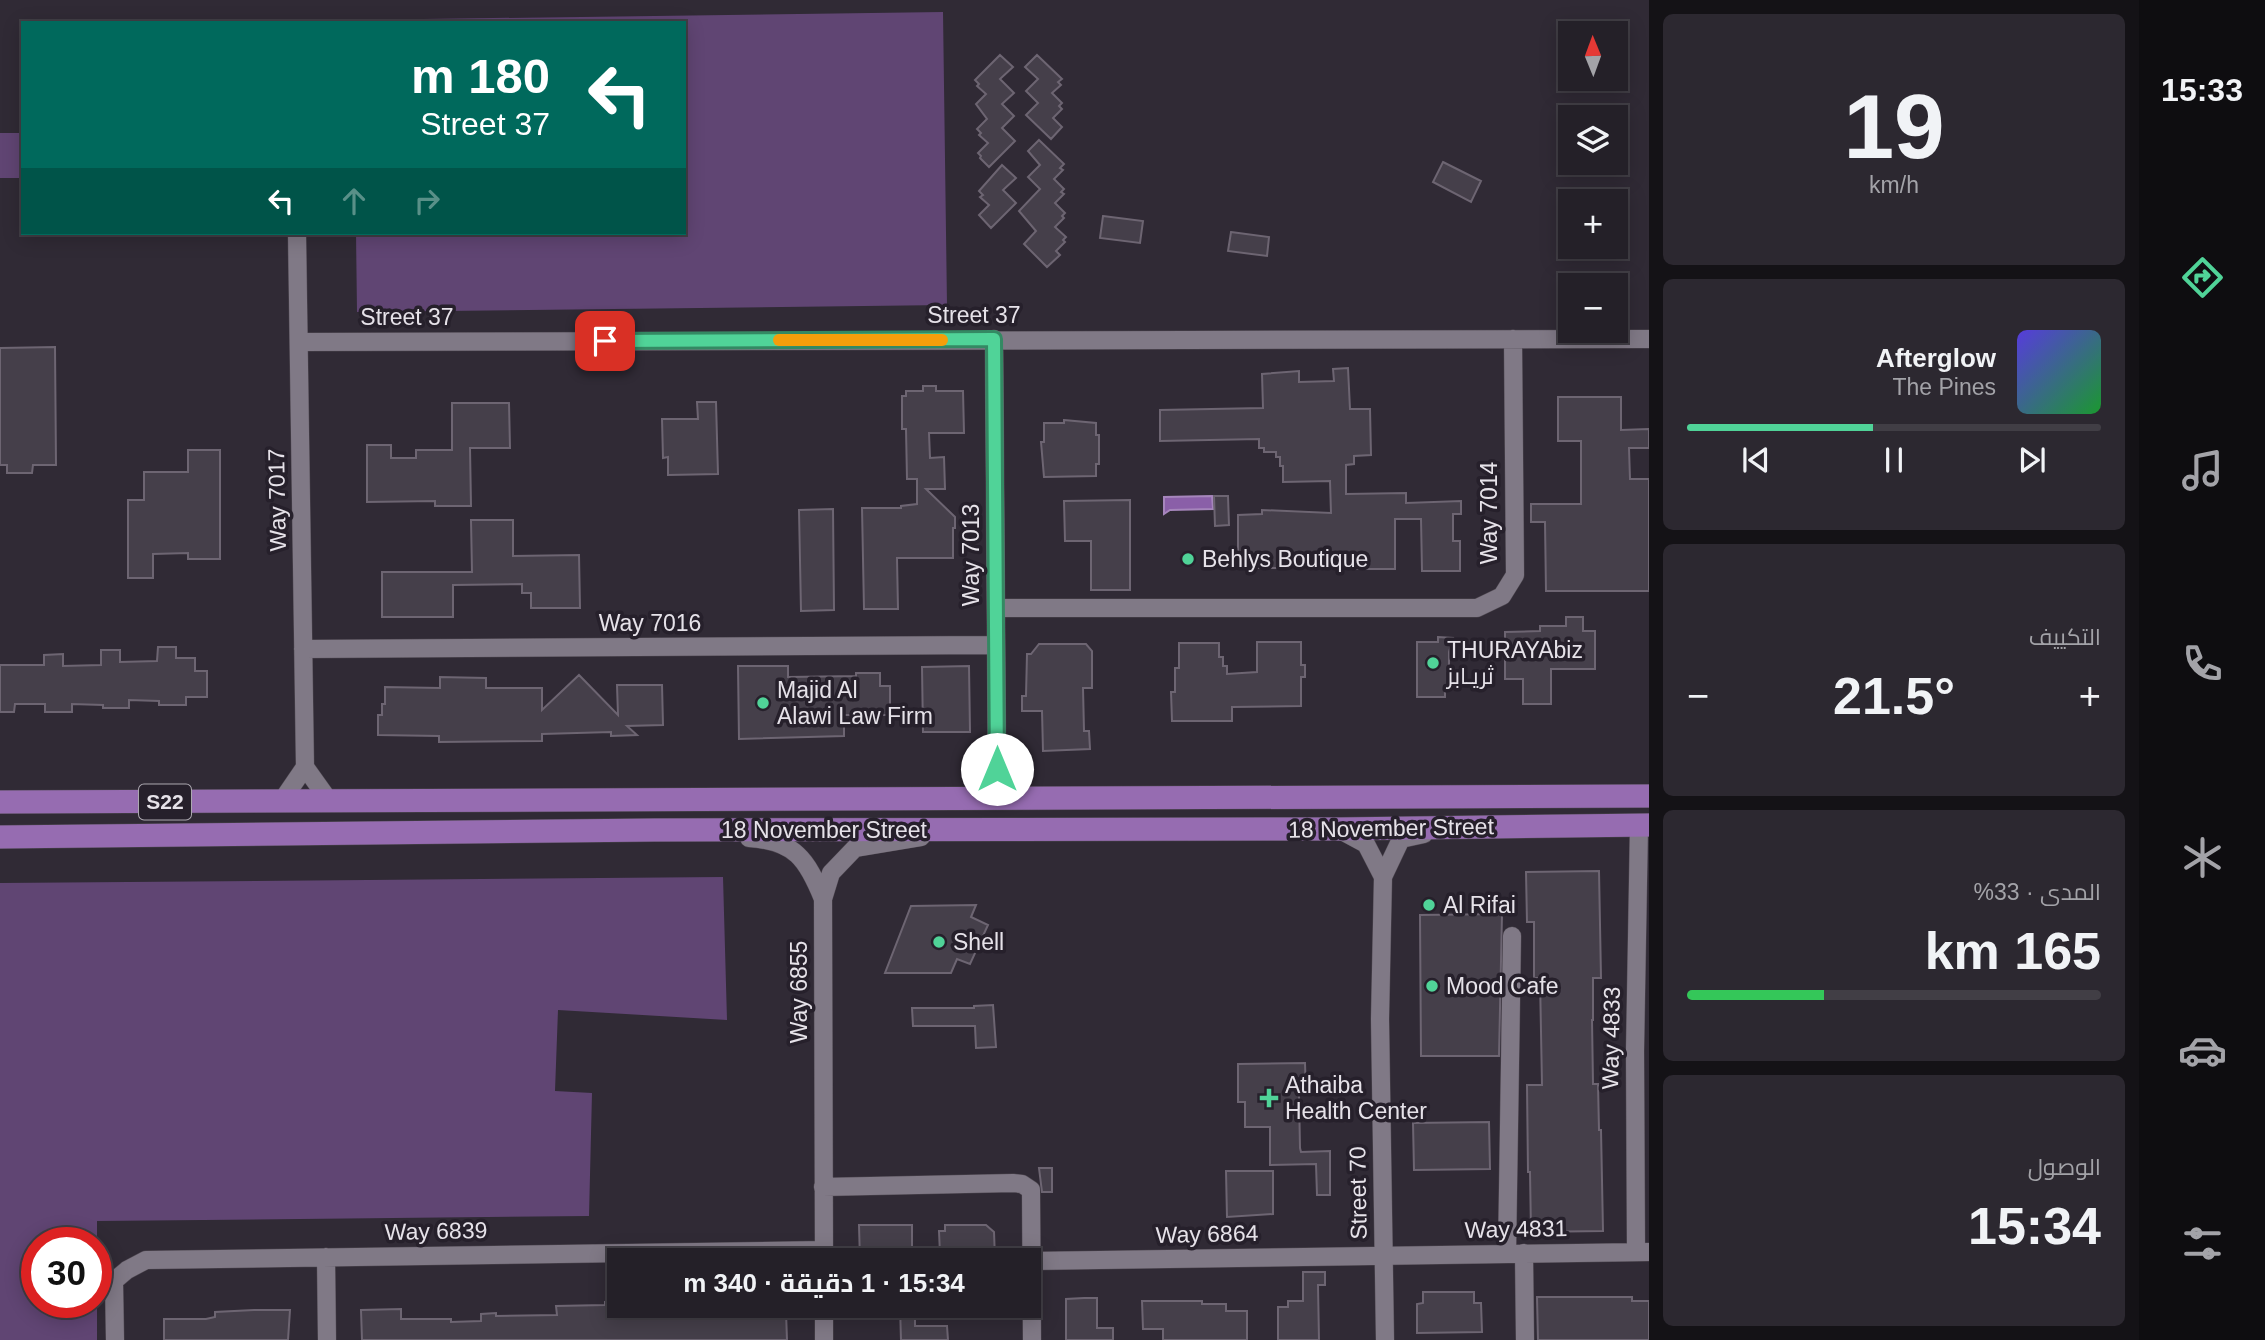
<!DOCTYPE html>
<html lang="ar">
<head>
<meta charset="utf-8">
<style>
  :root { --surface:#242028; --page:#2c2830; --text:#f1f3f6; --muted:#a3a3a8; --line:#413e45; --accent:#50d398 }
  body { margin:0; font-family:Arial,Cairo,sans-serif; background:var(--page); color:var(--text); direction:rtl; height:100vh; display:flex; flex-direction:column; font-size:26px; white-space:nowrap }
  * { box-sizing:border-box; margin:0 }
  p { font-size:23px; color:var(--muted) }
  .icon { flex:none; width:38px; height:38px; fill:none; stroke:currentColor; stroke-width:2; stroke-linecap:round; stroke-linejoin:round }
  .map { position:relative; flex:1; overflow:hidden; direction:ltr }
  .details { display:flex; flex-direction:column; gap:14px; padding:14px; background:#141216; width:490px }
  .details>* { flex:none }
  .top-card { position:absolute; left:21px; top:21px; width:665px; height:214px; border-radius:0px; box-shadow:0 4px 18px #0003,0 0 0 2px var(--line); direction:rtl; background:#00695c; color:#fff; overflow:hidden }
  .needle { width:46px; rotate:359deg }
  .fabs { position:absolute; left:1558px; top:21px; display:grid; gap:14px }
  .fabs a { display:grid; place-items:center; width:70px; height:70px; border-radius:0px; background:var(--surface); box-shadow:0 4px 18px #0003,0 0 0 2px var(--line); font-size:35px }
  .speed { position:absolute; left:21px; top:1227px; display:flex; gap:14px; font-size:35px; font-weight:700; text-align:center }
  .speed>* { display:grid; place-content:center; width:91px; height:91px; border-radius:50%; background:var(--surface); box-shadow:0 4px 18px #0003,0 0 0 2px var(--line); line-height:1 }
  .speed .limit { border:10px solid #d22; background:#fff; color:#111 }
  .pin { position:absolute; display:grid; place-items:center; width:60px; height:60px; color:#fff; margin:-30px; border-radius:14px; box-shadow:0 4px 10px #0006 }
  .me { position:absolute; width:77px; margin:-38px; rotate:0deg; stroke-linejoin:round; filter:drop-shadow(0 0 5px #0008) }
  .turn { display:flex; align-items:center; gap:24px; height:147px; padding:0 21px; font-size:32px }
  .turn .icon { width:91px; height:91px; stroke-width:2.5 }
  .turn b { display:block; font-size:49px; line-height:60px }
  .lanes { display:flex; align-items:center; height:66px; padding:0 21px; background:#0003; justify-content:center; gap:35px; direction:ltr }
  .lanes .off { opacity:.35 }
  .big { font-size:52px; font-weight:700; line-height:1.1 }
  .details .tile { flex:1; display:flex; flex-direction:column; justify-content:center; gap:10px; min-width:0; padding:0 24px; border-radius:10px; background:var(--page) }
  .details .dial { align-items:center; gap:0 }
  .dial b { font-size:91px; line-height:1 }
  .song { display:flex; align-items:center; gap:21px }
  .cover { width:84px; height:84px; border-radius:10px; background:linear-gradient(135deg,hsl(250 70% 55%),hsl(130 70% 35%)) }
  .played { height:7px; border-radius:4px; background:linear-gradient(90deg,var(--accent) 45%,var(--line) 45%) }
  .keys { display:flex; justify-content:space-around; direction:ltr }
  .heat { display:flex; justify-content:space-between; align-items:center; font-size:38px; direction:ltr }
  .charge { height:10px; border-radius:5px; background:linear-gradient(90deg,#34c759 33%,var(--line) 0) }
  .trip { position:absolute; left:607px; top:1248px; width:434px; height:70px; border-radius:0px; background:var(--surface); box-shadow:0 4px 18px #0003,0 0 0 2px var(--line); font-weight:700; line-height:70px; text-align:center; direction:rtl }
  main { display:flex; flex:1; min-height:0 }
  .tab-bar { display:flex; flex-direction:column; width:126px; justify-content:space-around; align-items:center; background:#0e0d10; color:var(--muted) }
  .tab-bar .icon { width:49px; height:49px }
  .tab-bar .active { color:var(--accent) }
  .tab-bar b { font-size:32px; color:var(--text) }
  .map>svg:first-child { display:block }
  .green { fill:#604573; fill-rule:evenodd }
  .water { fill:#8a5fa8; stroke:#a686bc; stroke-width:2 }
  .building { fill:#453f4a; stroke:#6d6572; stroke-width:2 }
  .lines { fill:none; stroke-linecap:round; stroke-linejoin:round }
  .minor-casing { stroke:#4e4851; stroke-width:19 }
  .major-casing { stroke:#4e4851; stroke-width:24 }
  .minor { stroke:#807986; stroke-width:18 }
  .major { stroke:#966cb1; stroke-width:23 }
  .route-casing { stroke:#348963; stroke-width:18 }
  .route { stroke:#50d398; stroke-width:12 }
  .slow { stroke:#f59e0b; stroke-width:12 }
  .poi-dot { fill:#50d398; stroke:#26202b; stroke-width:2.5 }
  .labels { text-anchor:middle; stroke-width:7; stroke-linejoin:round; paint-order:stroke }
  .shield { fill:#26202b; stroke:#aca8b0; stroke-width:2 }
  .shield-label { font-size:21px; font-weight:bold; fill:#e6e2e9 }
  .street-label { font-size:23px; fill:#e6e2e9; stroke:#26202b }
  .poi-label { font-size:23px; fill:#e6e2e9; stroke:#26202b; text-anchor:start }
</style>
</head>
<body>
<main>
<nav class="tab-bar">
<b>15:33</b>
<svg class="icon active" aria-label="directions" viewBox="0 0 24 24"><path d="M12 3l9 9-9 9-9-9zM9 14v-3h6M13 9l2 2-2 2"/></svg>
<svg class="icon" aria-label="music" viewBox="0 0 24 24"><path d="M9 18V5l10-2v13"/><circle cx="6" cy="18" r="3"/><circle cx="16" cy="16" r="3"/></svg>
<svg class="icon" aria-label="phone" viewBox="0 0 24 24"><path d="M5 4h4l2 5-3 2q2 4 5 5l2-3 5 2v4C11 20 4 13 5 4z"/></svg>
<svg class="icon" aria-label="climate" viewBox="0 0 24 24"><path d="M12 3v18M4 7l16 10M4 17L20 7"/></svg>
<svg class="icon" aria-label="car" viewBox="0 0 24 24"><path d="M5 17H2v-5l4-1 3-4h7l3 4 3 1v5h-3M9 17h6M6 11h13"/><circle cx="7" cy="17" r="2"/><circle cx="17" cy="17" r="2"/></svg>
<svg class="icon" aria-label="filters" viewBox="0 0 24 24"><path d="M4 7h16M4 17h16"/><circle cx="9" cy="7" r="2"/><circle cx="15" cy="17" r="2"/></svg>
</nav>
<section class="details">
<div class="tile dial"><b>19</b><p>km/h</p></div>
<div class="tile">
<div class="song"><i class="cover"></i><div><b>Afterglow</b><p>The Pines</p></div></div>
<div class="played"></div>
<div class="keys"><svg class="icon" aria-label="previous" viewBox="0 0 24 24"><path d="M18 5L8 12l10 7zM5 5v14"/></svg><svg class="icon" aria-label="pause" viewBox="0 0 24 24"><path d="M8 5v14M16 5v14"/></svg><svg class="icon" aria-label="next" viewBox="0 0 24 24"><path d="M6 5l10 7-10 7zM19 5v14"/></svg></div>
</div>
<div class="tile"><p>التكييف</p>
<div class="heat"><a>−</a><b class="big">21.5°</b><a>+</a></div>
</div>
<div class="tile"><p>المدى · 33%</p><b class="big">165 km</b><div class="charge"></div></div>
<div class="tile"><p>الوصول</p><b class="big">15:34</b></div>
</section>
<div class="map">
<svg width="1649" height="1340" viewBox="0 0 1649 1340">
  <rect width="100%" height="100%" fill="#302a35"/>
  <path class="green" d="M943,12L947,305L357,312L356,233H684V23H353V20Z
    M0,133H23V178H0Z
    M723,877L727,1020L558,1010L555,1091L592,1093L589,1216L97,1221V1340H0V883ZM37,1242H96V1302H37Z"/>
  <path class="water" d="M1212,496L1213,509L1170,510L1164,514V497Z"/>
  <path class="building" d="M1000,55L1013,67L1000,79L1014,93L1002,104L1014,116L1002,128L1015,141L989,167L980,158L981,156L978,153L988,143L979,135L981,133L977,129L987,119L976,104L986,94L977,86L979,84L975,80Z
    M1037,55L1062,79L1058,82L1061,85L1052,93L1062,103L1059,106L1062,109L1053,118L1062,127L1051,139L1026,115L1038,103L1026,91L1038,79L1025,67Z
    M1039,140L1064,164L1060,168L1063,170L1054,179L1064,189L1061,192L1064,194L1055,203L1065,213L1062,216L1064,218L1055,227L1066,237L1063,240L1065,242L1056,251L1060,255L1047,267L1024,244L1036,231L1019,211L1040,189L1028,177L1040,165L1028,151Z
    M1443,162L1481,181L1471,202L1433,182Z
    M1002,165L1016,178L1003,190L1016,203L991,228L979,215L989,205L980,197L983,195L979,191Z
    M1103,216L1143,221L1140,243L1100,238Z
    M1231,232L1269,237L1267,256L1228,251Z
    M55,347L56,465H33L32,473H7V465H0V348Z
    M1348,368L1350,409H1370L1371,455L1354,456V464L1346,465V494L1406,493V503L1461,501V514H1453V541H1460V571H1422L1421,519H1395V569H1357V566L1279,565V568H1238V515L1262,514V510L1331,513L1330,481L1283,482V466H1280V457H1276V452H1264V448H1259V439L1160,441V410L1263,408L1262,374L1299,371V382L1334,381L1333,369Z
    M923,386H936V391H963L964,433H929L930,458L944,457L945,489H926L955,517V528H953V558H897L898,609H864L862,508H901V506L917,504V479H907L906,429H902V396H906V391H923Z
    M1558,397H1621V430L1649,429V448H1629L1630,479H1649V591H1546L1545,522H1531V504H1581V441H1558Z
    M697,402H716L718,474L668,475V457L663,458L662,419H698Z
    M452,403H509L510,448H470L471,506H435V501L367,502V445H391V458H416V450H452Z
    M1064,420L1096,423V435H1099V464H1096V476L1044,477L1041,442H1044V423H1064Z
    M188,450H220V559H188V553L153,554V578H128V500H144V472H188Z
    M1214,496H1228L1229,525L1215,526Z
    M1130,500V590H1091V541H1065L1064,501Z
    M833,509L834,610L801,611L799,510Z
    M471,520H513V556L579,555L580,608H531V593H522V584L453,585V617H382V572H472Z
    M1566,617H1583V631H1595V669H1551V704H1523V679H1505V632L1540,631V626H1566Z
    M1438,637L1453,638L1449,652V690H1445V697H1417V642H1438Z
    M1257,642H1301V665H1305V677H1301V706L1232,707V721H1172L1171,692H1175V668H1179V643H1219V657H1223V666H1227V674L1257,672Z
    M1039,644H1086L1092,651V688H1083L1084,731H1089L1090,749L1043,751L1042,711H1022V696H1026L1027,654H1031Z
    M158,647H176V658H195V671H207V697H186V705H159V701L129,700V708H103V705L72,704V712H45V704H15L14,712H0V665H44V655L63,654V666L101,665V650H120V662L157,661Z
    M738,666H788V677L856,676V673H880V686H890V715H844V736L739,739Z
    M969,666L970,732H923L922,667Z
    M579,675L618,715L617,685H662L663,725L627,726L637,735L611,736V732L542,734V741L439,742V736L378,735V715H382V704H385V687L440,688V677L486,678V688H542V710Z
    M1599,871L1601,978H1593V1020H1592L1593,1084H1598L1599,1130H1601L1603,1231L1531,1232L1530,1172H1528L1527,1085H1542L1540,978H1534V922H1527L1526,872Z
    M976,905L971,917L988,925L970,964L957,959L951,973H885L911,906Z
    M1502,914L1499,1056H1421L1420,915Z
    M993,1005L996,1047L976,1048L975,1026H913L912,1008H974V1006Z
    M1305,1063L1306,1094L1299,1095L1300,1148L1301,1152L1330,1151V1195H1317L1316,1164L1270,1165V1127H1245V1102H1238V1064Z
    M1489,1122L1490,1169L1414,1170L1413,1123Z
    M1039,1168H1052V1192H1042Z
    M1226,1171H1273V1214L1227,1217Z
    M859,1225H912V1259L860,1260Z
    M945,1225H986L994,1232L995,1259H945V1254H940L939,1231H945Z
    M1303,1272H1325V1285H1318L1319,1340H1278V1307H1288V1301H1303Z
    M1423,1292H1474V1303H1481L1482,1332L1417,1333V1304L1423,1303Z
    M1537,1297H1632V1301H1649V1340H1538Z
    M1084,1298H1097V1328H1113V1340H1066V1299Z
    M620,1301V1306H690V1311L727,1310V1307H740V1313L786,1312L787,1340H362L361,1310L401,1309V1319H451V1322L481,1321V1314L496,1313V1316L557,1315L556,1306L605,1305V1302Z
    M1142,1301H1202V1304H1226V1311H1247V1340H1163V1329H1143Z
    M900,1306H915V1326H947L948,1340H901Z
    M254,1310H290L288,1340H164V1319H206L215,1317V1312Z"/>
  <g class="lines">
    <defs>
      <path id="minor" d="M297,233L305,767L330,802
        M994,339L997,769L1017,799
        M299,342L1649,339
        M996,608H1477L1502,596L1515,575L1513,339
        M303,649L996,645
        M975,799L997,769
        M281,802L305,767
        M1340,830L1366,844L1383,877
        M749,838C795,841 807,859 823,899
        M823,1187L1013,1183L1022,1184L1031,1190L1032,1340
        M1636,1252L1635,1051L1639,825
        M1524,1253L1525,1340
        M1507,1254L1512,936
        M326,1257L327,1340
        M824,1260L823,899L831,873L855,848L921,837
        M1031,1261L1649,1252
        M824,1306V1340
        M115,1340L114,1281L127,1270L146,1260L824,1250
        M1385,1340L1380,1019L1383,877L1401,839L1424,834"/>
      <path id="major" d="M0,802L1649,796
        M0,837L655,830L1339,829L1649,825"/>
    </defs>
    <use href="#minor" class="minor-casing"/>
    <use href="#major" class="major-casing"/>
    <use href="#minor" class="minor"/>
    <use href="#major" class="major"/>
  </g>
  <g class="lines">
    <defs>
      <path id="route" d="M605,341L994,339L997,769"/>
    </defs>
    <use href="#route" class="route-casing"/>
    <use href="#route" class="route"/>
    <path class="slow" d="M779,340H942"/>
  </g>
  <g class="poi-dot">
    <circle cx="1188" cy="559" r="7"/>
    <circle cx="1433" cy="663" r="7"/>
    <circle cx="763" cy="703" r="7"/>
    <circle cx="1429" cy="905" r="7"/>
    <circle cx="939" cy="942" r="7"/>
    <circle cx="1432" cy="986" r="7"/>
    <path d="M1265.5 1087.5h7v7h7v7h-7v7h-7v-7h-7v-7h7z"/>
  </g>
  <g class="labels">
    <rect class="shield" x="139" y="784.5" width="52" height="35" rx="5"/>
    <g class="shield-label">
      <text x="165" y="809">S22</text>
    </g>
    <g class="street-label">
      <text x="974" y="323">Street 37</text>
      <text x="407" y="325">Street 37</text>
      <text transform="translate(277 500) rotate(-91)" y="8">Way 7017</text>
      <text transform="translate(1489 513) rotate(-90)" y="8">Way 7014</text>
      <text transform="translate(971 555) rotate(-90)" y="8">Way 7013</text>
      <text x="650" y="631">Way 7016</text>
      <text transform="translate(1391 828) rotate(-1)" y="8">18 November Street</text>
      <text x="824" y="838">18 November Street</text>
      <text transform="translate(799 992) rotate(-90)" y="8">Way 6855</text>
      <text transform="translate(1611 1038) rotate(-89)" y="8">Way 4833</text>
      <text transform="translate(1358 1193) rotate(-91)" y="8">Street 70</text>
      <text transform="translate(1516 1229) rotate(-1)" y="8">Way 4831</text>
      <text transform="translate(436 1231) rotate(-1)" y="8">Way 6839</text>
      <text transform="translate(1207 1234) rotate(-1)" y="8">Way 6864</text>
    </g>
    <g class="poi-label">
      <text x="1202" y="567">Behlys Boutique</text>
      <text x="1447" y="658">THURAYAbiz<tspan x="1447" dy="26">ثريـابز</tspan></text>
      <text x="777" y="698">Majid Al<tspan x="777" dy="26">Alawi Law Firm</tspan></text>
      <text x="1443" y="913">Al Rifai</text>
      <text x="953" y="950">Shell</text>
      <text x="1446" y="994">Mood Cafe</text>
      <text x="1285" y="1093">Athaiba<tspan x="1285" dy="26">Health Center</tspan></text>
    </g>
  </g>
</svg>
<div class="fabs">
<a><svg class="needle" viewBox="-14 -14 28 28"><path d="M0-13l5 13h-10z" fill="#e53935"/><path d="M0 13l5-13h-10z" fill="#a3a3a8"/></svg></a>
<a><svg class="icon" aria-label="layers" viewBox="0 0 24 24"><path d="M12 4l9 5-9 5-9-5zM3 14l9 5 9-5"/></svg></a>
<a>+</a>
<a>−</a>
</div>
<div class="speed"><div class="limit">30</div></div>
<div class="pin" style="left:605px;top:341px;background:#d93025"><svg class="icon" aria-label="arrive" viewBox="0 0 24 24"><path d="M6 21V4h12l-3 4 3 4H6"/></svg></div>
<svg class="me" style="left:997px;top:769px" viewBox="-20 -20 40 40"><circle r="19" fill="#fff"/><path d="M0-13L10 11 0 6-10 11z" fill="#50d398"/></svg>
<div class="trip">15:34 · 1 دقيقة · 340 m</div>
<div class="top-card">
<div class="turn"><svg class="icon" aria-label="left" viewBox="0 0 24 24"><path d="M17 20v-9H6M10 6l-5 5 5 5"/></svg><div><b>180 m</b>Street 37</div></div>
<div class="lanes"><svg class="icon" aria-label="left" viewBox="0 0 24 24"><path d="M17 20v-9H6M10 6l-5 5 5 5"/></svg><svg class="icon off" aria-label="ahead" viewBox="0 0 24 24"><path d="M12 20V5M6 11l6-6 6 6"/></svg><svg class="icon off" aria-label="right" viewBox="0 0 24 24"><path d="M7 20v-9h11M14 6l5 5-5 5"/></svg></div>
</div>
</div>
</main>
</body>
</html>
